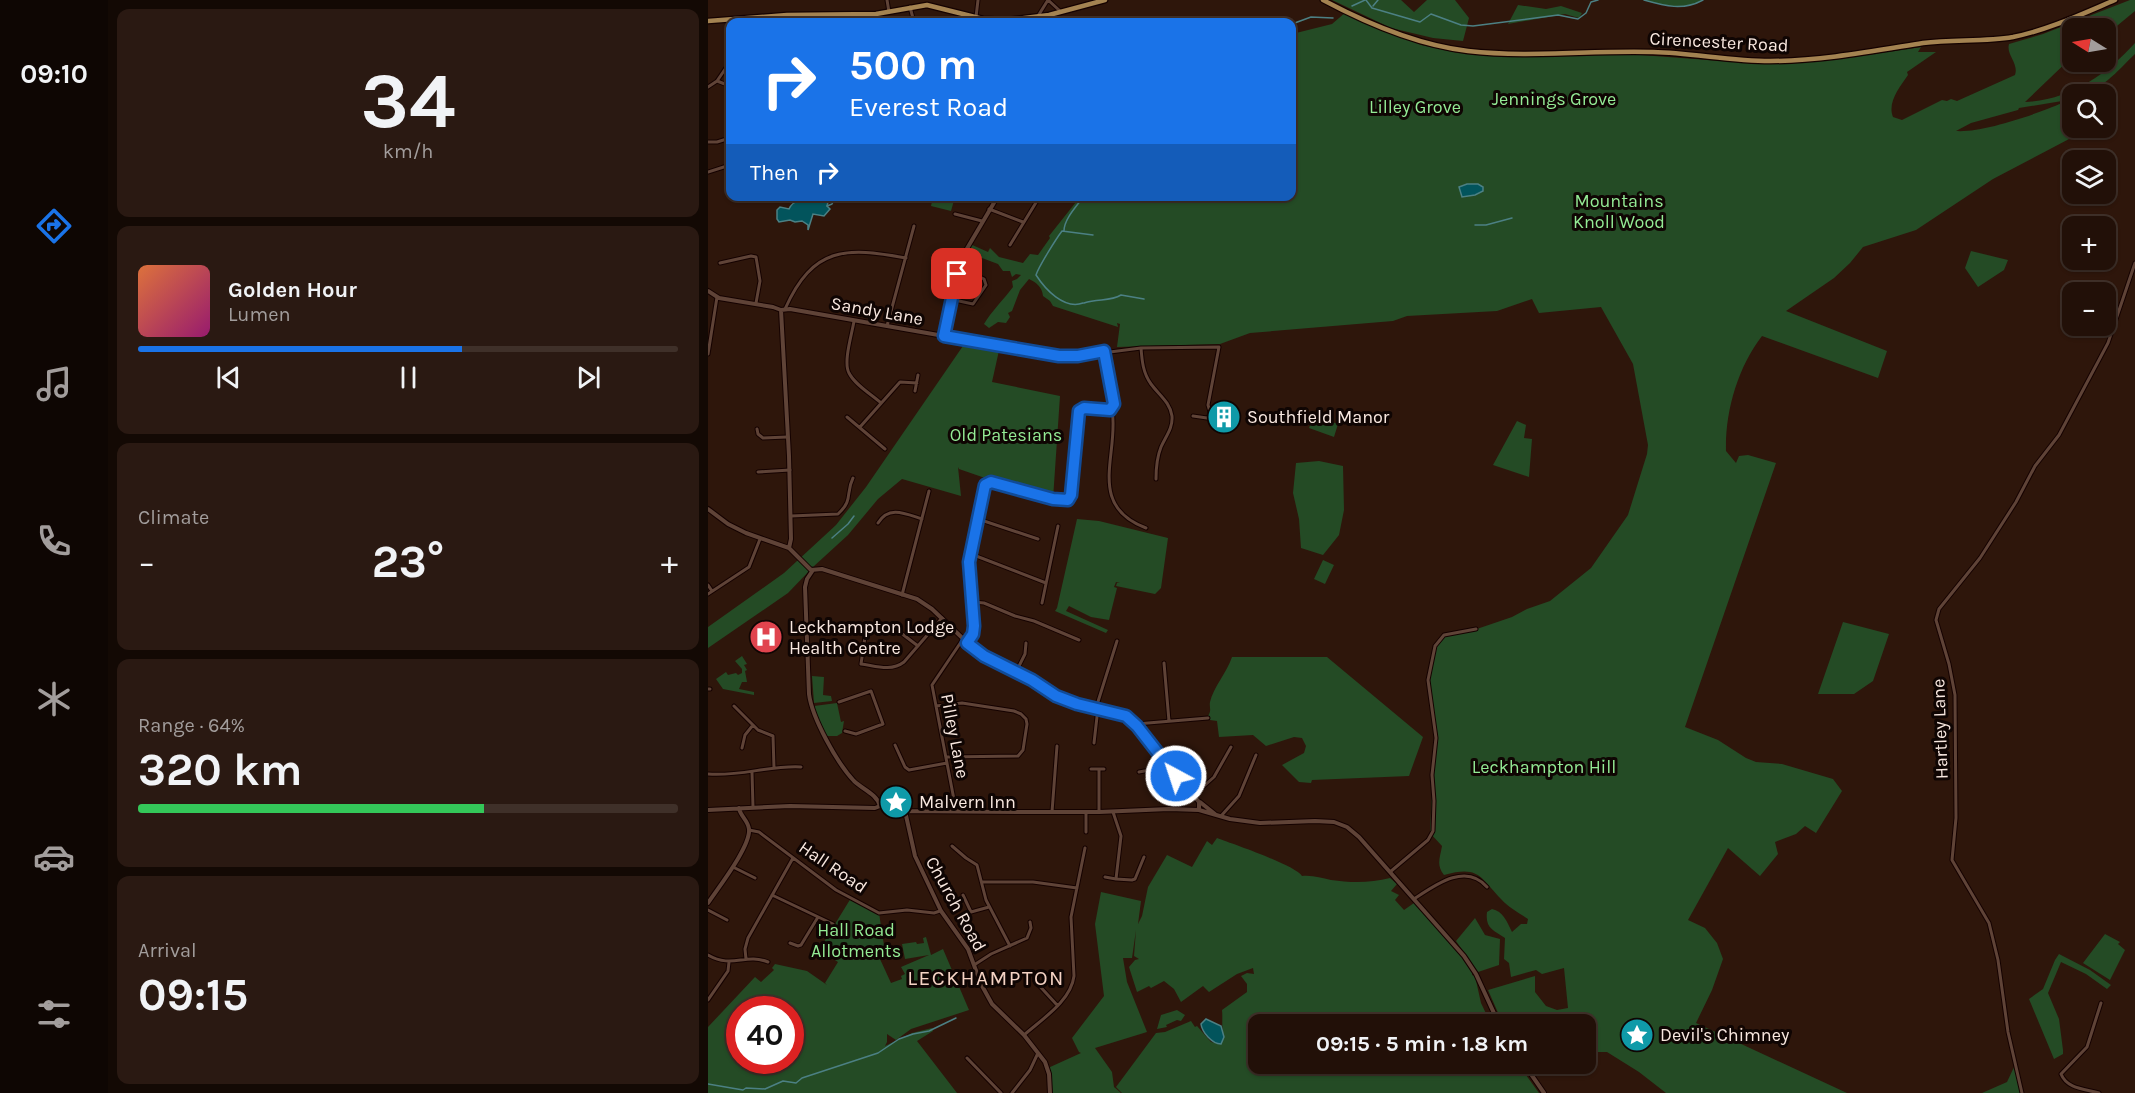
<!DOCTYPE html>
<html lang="en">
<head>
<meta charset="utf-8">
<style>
  :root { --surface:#221008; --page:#2a1912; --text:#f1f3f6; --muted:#a29d9c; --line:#3f3029; --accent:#1a73e8 }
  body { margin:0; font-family:Karla,sans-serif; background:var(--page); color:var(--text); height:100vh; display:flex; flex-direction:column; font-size:22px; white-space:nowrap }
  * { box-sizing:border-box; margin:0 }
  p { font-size:20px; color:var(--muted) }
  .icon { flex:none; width:33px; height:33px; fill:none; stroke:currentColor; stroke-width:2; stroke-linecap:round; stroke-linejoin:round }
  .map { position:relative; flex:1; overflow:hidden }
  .panel { display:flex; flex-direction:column; gap:9px; padding:9px; background:#130904; width:600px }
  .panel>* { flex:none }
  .top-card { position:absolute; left:18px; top:18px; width:570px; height:183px; border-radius:12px; box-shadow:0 2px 4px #0004,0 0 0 2px var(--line); background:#1a73e8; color:#fff; overflow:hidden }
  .needle { width:39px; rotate:281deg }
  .tools { position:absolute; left:1354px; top:18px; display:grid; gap:12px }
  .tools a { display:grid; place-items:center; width:54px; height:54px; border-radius:12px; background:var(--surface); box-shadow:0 2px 4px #0004,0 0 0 2px var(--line); font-size:30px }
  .speed { position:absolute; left:18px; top:996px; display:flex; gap:12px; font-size:30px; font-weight:700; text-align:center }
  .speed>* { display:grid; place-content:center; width:78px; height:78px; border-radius:50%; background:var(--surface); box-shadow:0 2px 4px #0004,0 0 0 2px var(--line); line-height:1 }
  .speed .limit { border:9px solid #d22; background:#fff; color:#111 }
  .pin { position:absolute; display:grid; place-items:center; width:51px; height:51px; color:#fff; margin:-26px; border-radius:12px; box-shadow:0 3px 9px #0006 }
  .me { position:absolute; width:66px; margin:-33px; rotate:320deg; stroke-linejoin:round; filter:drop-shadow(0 0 4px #0008) }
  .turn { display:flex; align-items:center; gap:21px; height:126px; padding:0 24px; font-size:27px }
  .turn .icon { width:78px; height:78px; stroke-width:2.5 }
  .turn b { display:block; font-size:42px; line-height:51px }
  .then { display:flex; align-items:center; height:57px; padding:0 24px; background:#0003; gap:12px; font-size:22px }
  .big { font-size:45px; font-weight:700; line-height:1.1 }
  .panel .card { flex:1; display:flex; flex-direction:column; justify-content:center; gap:9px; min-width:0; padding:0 21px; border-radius:12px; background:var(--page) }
  .panel .dial { align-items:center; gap:0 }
  .dial b { font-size:78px; line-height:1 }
  .song { display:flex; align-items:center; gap:18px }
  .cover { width:72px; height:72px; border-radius:9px; background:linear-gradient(135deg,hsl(20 70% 55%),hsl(320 70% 35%)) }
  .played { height:6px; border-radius:3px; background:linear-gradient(90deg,var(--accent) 60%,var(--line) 60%) }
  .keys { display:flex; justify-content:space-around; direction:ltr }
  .heat { display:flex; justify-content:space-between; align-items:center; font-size:33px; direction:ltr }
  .charge { height:9px; border-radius:4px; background:linear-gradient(90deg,#34c759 64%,var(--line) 0) }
  .trip { position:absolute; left:540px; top:1014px; width:348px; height:60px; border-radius:12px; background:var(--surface); box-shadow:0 2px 4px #0004,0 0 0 2px var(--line); font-weight:700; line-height:60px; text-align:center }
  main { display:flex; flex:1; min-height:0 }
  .tab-bar { display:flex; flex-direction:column; width:108px; justify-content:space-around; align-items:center; background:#0e0603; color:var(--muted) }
  .tab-bar .icon { width:42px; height:42px }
  .tab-bar .on { color:var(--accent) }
  .tab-bar b { font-size:27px; color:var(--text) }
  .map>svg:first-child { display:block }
  .green { fill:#244b25; fill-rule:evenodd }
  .water { fill:#02545c; stroke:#4c8084; stroke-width:1.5 }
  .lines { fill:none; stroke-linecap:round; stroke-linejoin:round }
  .stream { stroke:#4c8084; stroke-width:1.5 }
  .minor-casing { stroke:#150200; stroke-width:5 }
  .tertiary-casing { stroke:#150200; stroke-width:6 }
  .primary-casing { stroke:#150200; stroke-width:7 }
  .minor { stroke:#5f4337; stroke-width:3 }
  .tertiary { stroke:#5f4337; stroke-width:4 }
  .primary { stroke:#a48351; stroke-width:4.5 }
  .route-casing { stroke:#114b97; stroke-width:15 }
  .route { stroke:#1a73e8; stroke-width:10 }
  .labels { text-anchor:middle; stroke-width:6; stroke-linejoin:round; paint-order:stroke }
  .street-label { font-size:18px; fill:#f9e8e0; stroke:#0f0503 }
  .park-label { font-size:18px; fill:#94eb95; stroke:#0f0503 }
  .poi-label { font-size:18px; fill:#f9e8e0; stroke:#0f0503; text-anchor:start }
  .quarter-label { font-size:21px; letter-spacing:1.5px; fill:#f4d2c3; stroke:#0f0503 }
</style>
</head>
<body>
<main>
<nav class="tab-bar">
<b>09:10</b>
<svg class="icon on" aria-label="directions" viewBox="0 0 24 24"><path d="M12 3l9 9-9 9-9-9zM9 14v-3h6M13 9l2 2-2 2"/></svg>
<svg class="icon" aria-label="music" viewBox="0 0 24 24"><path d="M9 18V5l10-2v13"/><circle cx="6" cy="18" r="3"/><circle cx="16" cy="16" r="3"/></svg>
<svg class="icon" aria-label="phone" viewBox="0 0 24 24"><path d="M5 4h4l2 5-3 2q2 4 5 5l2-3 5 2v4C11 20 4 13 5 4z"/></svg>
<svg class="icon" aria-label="climate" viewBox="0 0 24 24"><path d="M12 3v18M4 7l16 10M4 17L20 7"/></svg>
<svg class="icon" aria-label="car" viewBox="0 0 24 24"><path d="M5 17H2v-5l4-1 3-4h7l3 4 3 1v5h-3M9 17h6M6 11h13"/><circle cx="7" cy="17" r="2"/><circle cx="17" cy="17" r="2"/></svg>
<svg class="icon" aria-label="filters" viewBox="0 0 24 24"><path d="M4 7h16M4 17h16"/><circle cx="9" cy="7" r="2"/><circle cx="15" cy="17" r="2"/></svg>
</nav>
<section class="panel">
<div class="card dial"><b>34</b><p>km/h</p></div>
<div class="card">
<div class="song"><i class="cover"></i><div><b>Golden Hour</b><p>Lumen</p></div></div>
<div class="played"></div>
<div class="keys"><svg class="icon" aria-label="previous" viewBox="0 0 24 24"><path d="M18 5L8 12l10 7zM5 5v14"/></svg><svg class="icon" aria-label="pause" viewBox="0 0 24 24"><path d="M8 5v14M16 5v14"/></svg><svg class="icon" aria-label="next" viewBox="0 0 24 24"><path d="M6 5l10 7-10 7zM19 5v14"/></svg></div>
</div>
<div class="card"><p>Climate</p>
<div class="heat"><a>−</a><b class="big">23°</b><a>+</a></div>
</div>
<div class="card"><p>Range · 64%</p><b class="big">320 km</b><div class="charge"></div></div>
<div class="card"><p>Arrival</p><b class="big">09:15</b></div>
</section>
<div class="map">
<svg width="1427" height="1093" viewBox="0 0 1427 1093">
  <rect width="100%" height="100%" fill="#2e160b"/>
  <path class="green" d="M624,0H693L706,12L719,0H747L761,18L755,41L725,38L683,28Z
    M936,0H995C975,11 957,6 936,0Z
    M1422,0H1427V11L1398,35V28H1365V56L1317,102C1362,100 1398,75 1427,43V54C1409,71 1392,94 1365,94V97L1354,101L1311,108L1310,110L1263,123L1248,131C1274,133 1329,114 1354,103L1363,138L1285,179L1208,230L1155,247L1142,263L1126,278L1078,311L1179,351L1170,378L1054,336C1030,367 1017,411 1018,451L1028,463L1031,456L1040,455L1068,463L977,727L1010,740L1038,758L1048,762L1074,764L1125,779L1134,791L1108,833L1097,826L1088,834L1067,842L1070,854L1052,876L1020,848L980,920L997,928L1009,943L1015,959L1004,990L988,1023L1139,1093H958L931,1072L899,1052H878V1024H842L839,1020H831L828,1024H795L780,990L827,976V992L838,1006L849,1010L860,1008L856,968L834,974L828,970L803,977L801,963L796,959L797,938C785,930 777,928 779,912L784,909C795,911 799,922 804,932L813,924H819L820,919C811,913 800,907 793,899C772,877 771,865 736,875C728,865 732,858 734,846L722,833L725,768L728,746L720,680L728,643L736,635L760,632L804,617L819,609L842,601L883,568L920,515L939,454L940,445L925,364L893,307L831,313L824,299L789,311L699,316L685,321L542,333L512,344L409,347L412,324L409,323L410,327L345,306L342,301L335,296C334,287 329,283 321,279L312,290L304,311L300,313L302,317L298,323L290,322L281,328L276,324C283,312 296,299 305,287L304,281L309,279L313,275L308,274L304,277L302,271H295L290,264L258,252L262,244L280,252L282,248L291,257L315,263L322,254L330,255L342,238L341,236L372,197L584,196V34L624,24L638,12L713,45L750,53L933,55L1054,64L1131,59L1213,47L1210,52H1228L1199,72L1200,75C1192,87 1179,102 1185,117L1194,120L1234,100L1239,101L1243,99L1249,101L1307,75C1311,63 1298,55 1301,44L1335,34Z
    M810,5L838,9L853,6L874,13L871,18L857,14L800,24Z
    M91,15H135L136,22H92Z
    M225,197H247L243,211L223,206Z
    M1263,251L1300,260L1296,270L1270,287L1257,268Z
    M257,343L292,346L284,382L352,396L345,499L281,482L277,478L251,469L250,467L253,496L194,479L170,499L140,535L105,567L80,593L0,648V627L76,573L128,525L158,487Z
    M605,416L630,424L626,437L601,428Z
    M809,421L818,425L816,438L824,439L821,477L785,465Z
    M611,461L635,466L636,510L631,535L615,555L593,548L591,519L585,493L588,463Z
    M369,519L391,521L460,538L453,588L447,594L408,586L409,583H412L408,582L406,587L409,588L401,620L383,617L361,606L358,611L400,630L398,633L347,611L349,608Z
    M615,560L626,565L617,584L606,579Z
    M1135,622L1181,634L1165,681L1146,694H1110Z
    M34,656L39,664L36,665L39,670L37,671L39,682H34L31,689L46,692V695L15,689L8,679L18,672L20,675L28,673L30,675L34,673V669L27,661Z
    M524,657H619L715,737L701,776L604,780L603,783L591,782L574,765L596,753L598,746L594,738L586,737L558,746L545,735L511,737L509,721L502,720L500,716C504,710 501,708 502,702C505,688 519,672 524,657Z
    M104,676L116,677L115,695L123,696L124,701L106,703Z
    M129,703L133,722L136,721L134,733L129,736H119L107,716L106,706Z
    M509,838C525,844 587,865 594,876C605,875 613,878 623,880C643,883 663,883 682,878L689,884L683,891L691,895L687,900L696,910L706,903L765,969L764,975L767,976L773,1003L783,1024H550V1064H810L831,1093H414L408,1087L448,1033L457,1032L483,1021L487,1027L489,1026L503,1042L513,1044L516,1037C513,1027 515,1020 514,1010L539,992V984L533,976L539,973L546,974L545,968L529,974L501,992L495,986L473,1002L466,989L456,981L443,988L441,986L429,992L421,967L427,960L431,959L426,956L428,930L424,958H415L419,982L439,1032L387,1048L404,1072L406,1087L413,1093H342L340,1068L373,1053L371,1052L364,1038L396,996L387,924L393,892L433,901L430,924L434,916L440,887L459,855L484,867L499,841L504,845Z
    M143,898L171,913L177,952L172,959L183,983L194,979L193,976L197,974L193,967L221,955L197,959L194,944L208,942L209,944L216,943L215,938L218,937L223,955L235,949L261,1010L203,1029L188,1040L179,1034V1042L177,1046L204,1033L224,1028L225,1031L209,1041L249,1093H0V1027L47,977L53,982L66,970L64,968L67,964L99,971L119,985L117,983L130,962L111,950ZM32,1010H82V1060H32Z
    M767,918L777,935L792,939L791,965L770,972L748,941Z
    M1397,934L1412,942L1410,944L1417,950L1402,980L1375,963Z
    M1351,954L1382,970L1403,985L1399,989L1378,974L1353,962L1340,993L1351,1019L1355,1050V1054L1346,1059L1321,999L1335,989L1347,960Z
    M469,1010L477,1015L473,1021L469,1020L458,1025L459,1027L449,1029L453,1015Z
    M1307,1065L1314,1093H1274L1299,1082Z"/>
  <path class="water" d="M759,184H770L775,187V191L767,195L754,197L751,187Z
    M121,198L119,206L122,209L116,216L105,214L100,230V225L94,221L87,222L82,220L71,222L69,219V210L72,207L81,209C88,193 110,204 121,198Z
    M498,1019L513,1026L516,1037L513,1044C504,1044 494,1032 493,1024Z"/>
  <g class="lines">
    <path class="stream" d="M658,0L664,8L712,22L723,14L753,25L765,26L850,15L870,19L878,13L883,2L890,0
      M936,0C957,6 975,11 995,0
      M644,6L657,0
      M665,6L670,0
      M584,24L603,17L625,18
      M584,86V94
      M159,196V200L168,201L180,196
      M119,206L124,204L128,196
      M767,225H778L804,218
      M356,231C356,219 369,206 376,196
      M375,303C356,310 337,289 328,275C331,266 348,239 354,231L385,235
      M376,303C390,298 402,302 413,295L436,299
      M124,538L140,524L146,516
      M0,1084L35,1090L38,1088L57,1089L75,1081L88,1083L94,1078L170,1053L191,1039L205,1034L221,1031L248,1018"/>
    <defs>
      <path id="minor" d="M179,0L181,12
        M340,0L352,11
        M202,7L206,22
        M168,14V22
        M330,16L340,0
        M268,17L270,0
        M9,81L22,86
        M0,87L9,81L22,62
        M0,142H9L22,138
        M0,172L22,165
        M281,209L315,222
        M247,214L274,221
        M302,245L332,196
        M12,263L43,256L48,257L52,281L48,303
        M242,299L265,304L278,285L276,279L251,267
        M77,309C105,246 138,247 198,258
        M146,321C144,334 135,362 141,373C147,385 163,394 173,403
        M179,326L206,226
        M236,336L351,356H371L433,348L511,347L500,405L503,415L499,418L485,416
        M433,348C434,361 435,373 443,384C451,395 462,402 464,416C465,428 458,436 453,447C449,457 448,468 448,479
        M396,351L406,404L404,409C412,453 377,505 438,528
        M0,354L9,297
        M207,391L210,375
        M139,417L177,449
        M152,427L192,382L209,383
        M49,429L50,434L55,438L79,437
        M50,472L82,470
        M83,516L130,514C146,499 137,494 145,478
        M270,519L330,539
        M170,523C181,505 198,514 214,519
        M263,554L338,583
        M0,585L4,591
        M0,594L41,567L52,539
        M194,595L221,491
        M265,602L276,603L307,616L326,621L371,640
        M334,603L350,526
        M259,643L265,634L266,626L261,562L277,485L283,482L345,499L360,500L363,495L371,411L376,408L404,409
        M210,646L189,630L161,631L157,637L153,664C168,666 183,672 196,662L234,618
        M456,663L461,721
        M308,672L317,654L318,643
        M0,689H2
        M131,702L163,691L175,724L148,734L137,731
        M26,706L50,730L65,736L66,768
        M228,706L254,703L306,711L313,714L318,719L319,724L315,750L310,756L238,757
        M388,708L409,641
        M428,724L500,718
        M386,743L390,708
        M187,745L197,767L201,770L239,763
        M34,748L37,735L45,725
        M383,769H396
        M391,769V812
        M44,772L45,807
        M431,772L453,768L458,764
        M0,774C31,777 62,765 93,767
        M486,795L506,777L523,747
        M248,810L224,685L255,639
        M344,812L349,746
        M513,816L531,796L548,755
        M41,830L51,832L128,890L171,913L199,910L226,913L232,911
        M378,832V812
        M244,846L258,858L269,865L278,900L302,946
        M25,867L47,878
        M682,872L720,840L725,831L726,801L724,775L728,738L720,680L727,646L736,635L768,629
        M397,877L408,879L413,836L405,812
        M408,879L424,880L427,879L436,857
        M274,882H325L369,888
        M64,895L125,924
        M255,895L263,912L281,907
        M706,899C727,885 758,862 779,887
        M0,910L19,920
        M82,943L90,946L93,945L110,917
        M0,955C24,969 37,953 60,962
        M38,959L37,949L40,938L85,858
        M266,965L283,954L319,938L323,928L322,922
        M327,981L349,1005
        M0,1000L20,971L21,962
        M316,1035C334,1019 363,1001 366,976L363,917L377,848
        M259,1058L293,1093
        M304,1093L322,1070L330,1053
        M1314,1093L1300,1032L1290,960L1281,923L1244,860L1248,818L1247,695L1241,664L1228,620L1231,609L1272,558L1308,502L1327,466L1351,435L1400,343L1427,263
        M1391,1093C1377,1089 1359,1089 1353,1074L1379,1047L1393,1003"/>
      <path id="tertiary" d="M0,291L11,298L65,307L73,310
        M73,310L82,309L236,336L244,290L254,257L290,196
        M73,310L81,456L83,539L81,548
        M0,509L20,524L38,533L81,548L103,570L114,569L209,599L224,609L268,651L287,663L354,698L418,716L428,724L458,764L491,802V810
        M105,570L99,579L97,587L101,694C104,718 129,763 146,781C154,789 169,794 172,806
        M492,802L507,814
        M0,810L82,806L167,808L172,806L197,811L318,812H391L461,809L491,810L522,819L552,823L607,821L626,822L639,827L651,837L756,956L768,974L791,1024
        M197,811L207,856L233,911L260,949L273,984L284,1004L316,1035L337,1062L341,1074L342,1093
        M0,903C10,888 43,846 41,829C40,820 32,816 31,808
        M816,1064L836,1093"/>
      <path id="primary" d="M615,0C660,24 709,45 760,51C821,58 884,50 945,52C984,53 1023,61 1062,61C1113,61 1165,51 1215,43C1245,39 1276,42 1305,37C1340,30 1374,14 1407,0
        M0,21L79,15L168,14L219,5L275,19L299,20L341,15L397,0"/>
    </defs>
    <use href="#minor" class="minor-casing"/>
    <use href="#tertiary" class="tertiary-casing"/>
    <use href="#primary" class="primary-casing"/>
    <use href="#minor" class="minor"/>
    <use href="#tertiary" class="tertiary"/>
    <use href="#primary" class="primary"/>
  </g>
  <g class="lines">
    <defs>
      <path id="route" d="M249,274L236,336L351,356H370L396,351L406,404L402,410L376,408L371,411L363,495L360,500L345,499L283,482L277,485L261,562L266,626L265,634L259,643L276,656L324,680L348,696L369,704L418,716L429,726L468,776"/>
    </defs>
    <use href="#route" class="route-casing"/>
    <use href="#route" class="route"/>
  </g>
  <defs>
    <symbol id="building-disc" viewBox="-11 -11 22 22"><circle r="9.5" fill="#0f9aa8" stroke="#0f0503"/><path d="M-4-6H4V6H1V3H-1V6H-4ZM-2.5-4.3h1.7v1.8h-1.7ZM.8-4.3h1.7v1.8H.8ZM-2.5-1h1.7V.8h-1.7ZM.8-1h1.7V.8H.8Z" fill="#fff"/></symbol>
    <symbol id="hospital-disc" viewBox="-11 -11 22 22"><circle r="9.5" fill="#e0444e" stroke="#0f0503"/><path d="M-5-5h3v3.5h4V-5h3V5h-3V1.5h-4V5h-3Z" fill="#fff"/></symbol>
    <symbol id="sight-disc" viewBox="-11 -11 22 22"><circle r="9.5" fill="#0f9aa8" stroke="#0f0503"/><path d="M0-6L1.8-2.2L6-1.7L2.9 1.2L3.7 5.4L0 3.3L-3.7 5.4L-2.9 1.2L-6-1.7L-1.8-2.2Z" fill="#fff"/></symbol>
  </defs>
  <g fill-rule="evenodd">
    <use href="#building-disc" x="497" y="398" width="38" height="38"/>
    <use href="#hospital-disc" x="39" y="618" width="38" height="38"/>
    <use href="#sight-disc" x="169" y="783" width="38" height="38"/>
    <use href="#sight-disc" x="910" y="1016" width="38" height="38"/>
  </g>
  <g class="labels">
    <g class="street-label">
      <text transform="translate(1011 42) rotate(3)" y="6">Cirencester Road</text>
      <text transform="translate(169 311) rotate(10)" y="6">Sandy Lane</text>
      <text transform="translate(1232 729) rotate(-92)" y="6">Hartley Lane</text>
      <text transform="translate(247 736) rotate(79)" y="6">Pilley Lane</text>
      <text transform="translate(125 867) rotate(34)" y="6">Hall Road</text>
      <text transform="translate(248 904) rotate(61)" y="6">Church Road</text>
    </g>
    <g class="park-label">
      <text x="846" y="105">Jennings Grove</text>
      <text x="707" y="113">Lilley Grove</text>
      <text x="911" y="207">Mountains<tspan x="911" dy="21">Knoll Wood</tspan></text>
      <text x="298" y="441">Old Patesians</text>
      <text x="836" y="773">Leckhampton Hill</text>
      <text x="148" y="936">Hall Road<tspan x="148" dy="21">Allotments</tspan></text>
    </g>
    <g class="poi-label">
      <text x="539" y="423">Southfield Manor</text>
      <text x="81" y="633">Leckhampton Lodge<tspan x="81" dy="21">Health Centre</tspan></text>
      <text x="211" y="808">Malvern Inn</text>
      <text x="952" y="1041">Devil's Chimney</text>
    </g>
    <g class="quarter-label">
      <text x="278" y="985">LECKHAMPTON</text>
    </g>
  </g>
</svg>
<div class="tools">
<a><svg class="needle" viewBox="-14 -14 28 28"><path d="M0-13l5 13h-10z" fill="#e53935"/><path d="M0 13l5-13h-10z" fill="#a29d9c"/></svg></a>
<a><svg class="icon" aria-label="search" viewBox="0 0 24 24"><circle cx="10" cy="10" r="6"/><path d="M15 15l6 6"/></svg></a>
<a><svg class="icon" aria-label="layers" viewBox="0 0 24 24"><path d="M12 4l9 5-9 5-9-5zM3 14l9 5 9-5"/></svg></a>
<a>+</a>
<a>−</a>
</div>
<div class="speed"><div class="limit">40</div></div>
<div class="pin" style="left:249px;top:274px;background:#d93025"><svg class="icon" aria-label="arrive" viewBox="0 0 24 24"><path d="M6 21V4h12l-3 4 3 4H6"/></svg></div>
<svg class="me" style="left:468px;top:776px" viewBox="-20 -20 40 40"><circle r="17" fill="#1a73e8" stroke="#fff" stroke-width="3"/><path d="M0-11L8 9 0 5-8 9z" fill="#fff"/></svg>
<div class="trip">09:15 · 5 min · 1.8 km</div>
<div class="top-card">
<div class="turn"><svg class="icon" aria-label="right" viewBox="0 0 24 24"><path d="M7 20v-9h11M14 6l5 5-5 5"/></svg><div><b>500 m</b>Everest Road</div></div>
<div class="then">Then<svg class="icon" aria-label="right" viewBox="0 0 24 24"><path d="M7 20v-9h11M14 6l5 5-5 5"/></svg></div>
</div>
</div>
</main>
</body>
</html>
